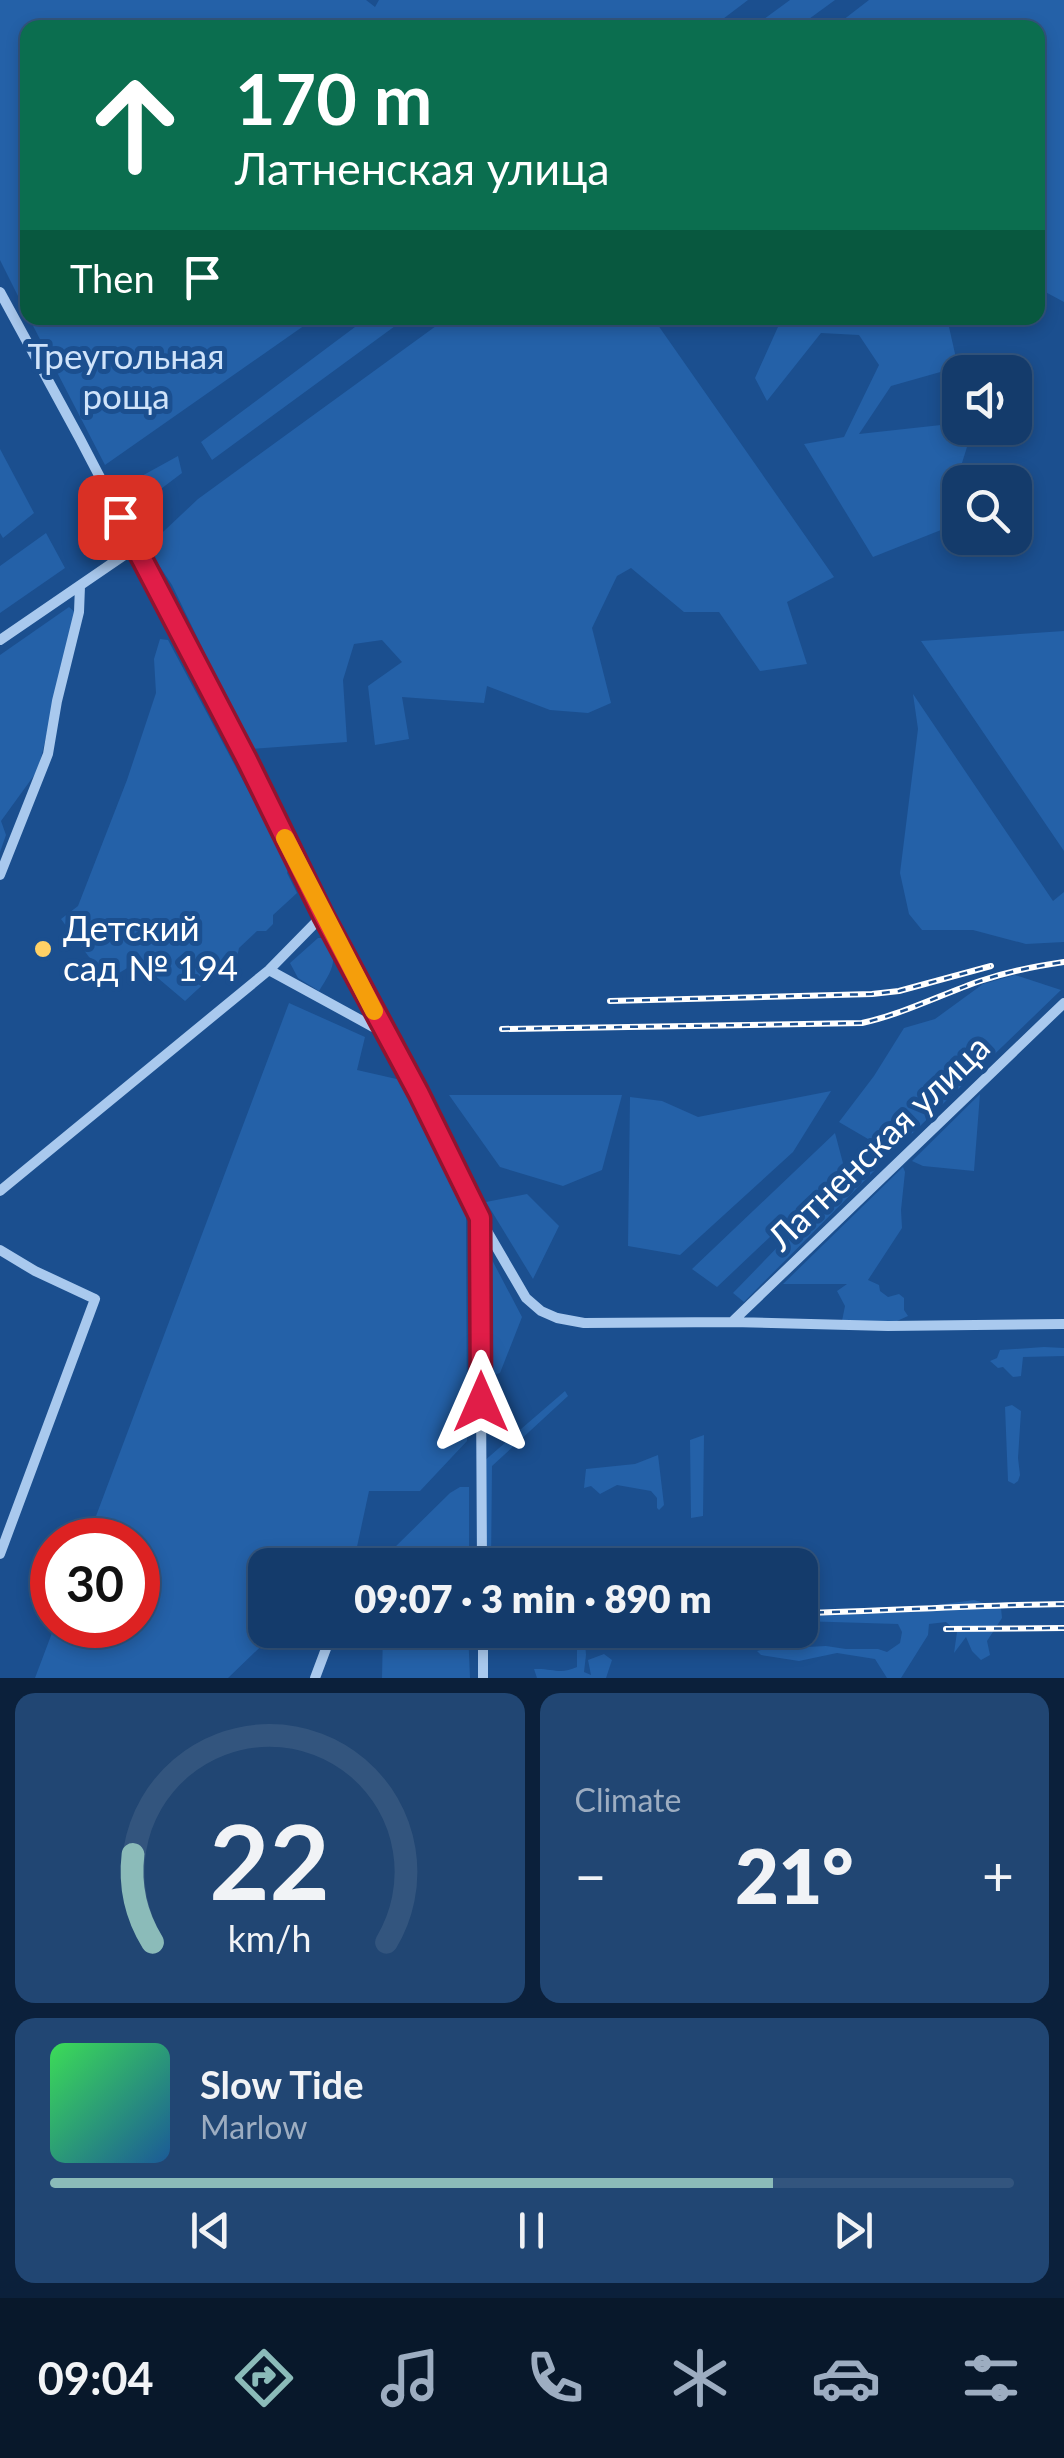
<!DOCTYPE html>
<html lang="en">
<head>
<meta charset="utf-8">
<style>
  :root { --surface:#143b6b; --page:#214673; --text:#f1f3f6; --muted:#9dadc1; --line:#33557e; --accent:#8bbbb9 }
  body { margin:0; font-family:Lato,sans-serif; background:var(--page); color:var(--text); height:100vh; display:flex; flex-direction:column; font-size:38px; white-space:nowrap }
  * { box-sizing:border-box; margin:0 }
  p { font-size:32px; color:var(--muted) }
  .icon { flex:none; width:55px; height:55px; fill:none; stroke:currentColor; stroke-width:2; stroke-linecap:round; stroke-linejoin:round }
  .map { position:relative; height:1678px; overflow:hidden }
  .sheet { display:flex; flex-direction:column; gap:15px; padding:15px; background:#0b203b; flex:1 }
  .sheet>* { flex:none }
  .top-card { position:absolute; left:20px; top:20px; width:1025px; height:305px; border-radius:20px; box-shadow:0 5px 15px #0003,0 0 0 2px var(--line); background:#0b6e4f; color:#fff; overflow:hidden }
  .fabs { position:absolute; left:942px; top:355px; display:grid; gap:20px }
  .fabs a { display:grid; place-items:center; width:90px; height:90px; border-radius:20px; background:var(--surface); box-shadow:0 5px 15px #0003,0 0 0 2px var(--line); font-size:50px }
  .speed { position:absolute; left:30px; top:1518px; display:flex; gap:20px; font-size:50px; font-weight:700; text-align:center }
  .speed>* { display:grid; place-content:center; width:130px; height:130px; border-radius:50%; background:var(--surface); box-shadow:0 5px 15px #0003,0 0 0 2px var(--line); line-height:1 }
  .speed .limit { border:15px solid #d22; background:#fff; color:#111 }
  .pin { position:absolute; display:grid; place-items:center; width:85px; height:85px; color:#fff; margin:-42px; border-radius:20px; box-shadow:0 5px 15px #0006 }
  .me { position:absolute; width:110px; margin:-55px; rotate:0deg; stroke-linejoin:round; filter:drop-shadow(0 0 8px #0008) }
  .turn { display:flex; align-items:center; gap:35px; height:210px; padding:0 50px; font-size:45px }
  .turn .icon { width:130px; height:130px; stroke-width:2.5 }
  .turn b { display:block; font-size:70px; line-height:85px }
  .then { display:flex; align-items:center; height:95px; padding:0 50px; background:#0003; gap:20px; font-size:38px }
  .big { font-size:75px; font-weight:800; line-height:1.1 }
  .sheet .tile { flex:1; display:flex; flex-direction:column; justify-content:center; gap:15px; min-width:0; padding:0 35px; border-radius:20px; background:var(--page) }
  .sheet .dial { align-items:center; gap:0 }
  .dial svg { height:260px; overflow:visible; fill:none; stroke:var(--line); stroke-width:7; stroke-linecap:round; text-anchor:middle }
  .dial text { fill:var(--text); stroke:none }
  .song { display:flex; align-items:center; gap:30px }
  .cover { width:120px; height:120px; border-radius:15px; background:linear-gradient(135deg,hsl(130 70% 55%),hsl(210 70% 35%)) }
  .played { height:10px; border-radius:5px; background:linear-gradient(90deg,var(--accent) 75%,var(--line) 75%) }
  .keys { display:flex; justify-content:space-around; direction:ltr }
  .heat { display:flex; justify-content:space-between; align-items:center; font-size:55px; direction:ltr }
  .sheet .tiles { flex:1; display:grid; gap:15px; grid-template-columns:1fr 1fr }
  .tile:last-child { grid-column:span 2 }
  .trip { position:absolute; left:248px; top:1548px; width:570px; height:100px; border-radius:20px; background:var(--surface); box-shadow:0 5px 15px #0003,0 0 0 2px var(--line); font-weight:800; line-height:100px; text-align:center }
  .tab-bar { display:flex; height:160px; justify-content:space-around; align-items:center; background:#08182b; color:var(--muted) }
  .tab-bar .icon { width:70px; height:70px }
  .tab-bar .active { color:var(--accent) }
  .tab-bar b { font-size:45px; color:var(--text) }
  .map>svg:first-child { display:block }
  .green { fill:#2461a8 }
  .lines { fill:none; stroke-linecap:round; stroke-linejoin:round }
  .minor { stroke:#a9c9ee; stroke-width:10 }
  .rail-casing { stroke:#fff; stroke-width:6 }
  .rail { stroke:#1b4f8f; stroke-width:2.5; stroke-dasharray:8; stroke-linecap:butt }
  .route-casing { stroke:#92132f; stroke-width:25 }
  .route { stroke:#e11d48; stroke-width:18 }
  .slow { stroke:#f59e0b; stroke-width:18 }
  .poi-dot { fill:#ffd166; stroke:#1b4f8f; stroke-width:4 }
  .labels { text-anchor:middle; stroke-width:10; stroke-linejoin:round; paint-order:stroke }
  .park-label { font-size:35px; fill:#cfe3fa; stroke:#1b4f8f }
  .poi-label { font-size:35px; fill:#fff; stroke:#1b4f8f; text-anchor:start }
  .street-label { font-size:35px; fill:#fff; stroke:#1b4f8f }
</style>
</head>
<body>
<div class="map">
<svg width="1064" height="1678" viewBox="0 0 1064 1678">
  <rect width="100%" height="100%" fill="#1b4f8f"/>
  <path class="green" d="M0,0H366L375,7L379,0H748L711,28H28L27,314L0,260Z
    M790,0H835L798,27H753Z
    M869,0H1064V302L1038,288V28L834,27Z
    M29,318H315L105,465Z
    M367,318H406L212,460L201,442Z
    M447,318H653L834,577L787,602L807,664L760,671L719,612H684L631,568L617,576L592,628L611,703L588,713L550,710L487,686L484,703L402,697L409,739L375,745L368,686L402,662L382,640L354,644L343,680L347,742L251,749L172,585L147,547L198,499Z
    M782,318H947L958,367L891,386L859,434L941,425L967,447L941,530L873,557L804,444L844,437L879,365L859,335L821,333L767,401L755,378Z
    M0,449L34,513L3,538L0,533Z
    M178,456L182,473L133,510L120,488Z
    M46,533L65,568L0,613V566Z
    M69,607L76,613L38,770L1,821L6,835L0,852V655Z
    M1064,631V851L921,641Z
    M160,639L168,640L289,867L287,873L297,893L273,915V924L266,931H257L239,948L236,962L223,966L185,1001L146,968L134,964L109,979L95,961L89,957L61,919L78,906L127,780L156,693L154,659Z
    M913,694L1053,901L1064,892V942L1026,944L973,930H922L909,914L900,873L918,729Z
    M318,938H325C340,960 332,970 319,991L298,978L290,963Z
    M1015,975L1061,990L892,1153L839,1122L874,1076L904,1028L935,1019L983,984Z
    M289,1003L365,1037L357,1070L401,1080L466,1214L467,1441L420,1491H369L355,1556L346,1565H265V1630H278L228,1678H35L55,1625H138V1540H87Z
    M831,1091L793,1152L680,1255L628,1246L630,1097L662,1101L698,1117Z
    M980,1094L974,1171L923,1166L912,1161Z
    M449,1095H622L602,1170L563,1186L500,1167Z
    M835,1133L844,1167L717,1287L692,1269Z
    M861,1161L876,1169L744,1302L733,1293Z
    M903,1167L905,1172L901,1210L902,1228L868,1280L879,1285L880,1291L888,1297L899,1294L904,1298V1310L908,1316L897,1321H842L845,1306L837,1291L847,1284H783Z
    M527,1194L559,1226L533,1279L486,1202Z
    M491,1258L522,1317L500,1373L486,1377L482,1263Z
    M1044,1347L1064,1348V1356L1023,1357L1021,1376L1013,1377L1003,1367L998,1368L990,1361L997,1358L1000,1350Z
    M565,1391L568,1396L492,1466L491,1565H483V1462Z
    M1012,1405L1021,1411L1018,1458L1020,1475L1018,1481L1014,1484L1008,1481L1005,1407Z
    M704,1435L703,1516L691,1518L690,1440Z
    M658,1455L664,1505L659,1510L657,1508V1498L651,1491L617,1485L600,1494L591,1486L584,1488L586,1469L635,1464Z
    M460,1487H469V1565H384L391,1551L450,1493Z
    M974,1600L1001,1608L1002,1618L987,1641L990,1655L981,1660L972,1651L966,1637L954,1653L957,1632L946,1622L929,1624L928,1635L901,1678H887L875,1659L837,1653L799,1661L761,1655L757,1651L765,1649L761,1646L762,1630H776L777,1646L768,1649L826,1646L846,1649H878L887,1652L900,1643L902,1632L898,1624L800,1621V1613L894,1611Z
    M383,1630H468L470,1678H382Z
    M577,1630H584L586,1655L584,1672L591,1675L588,1660L604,1654L612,1660L606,1678H537L534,1669C553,1668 560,1675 577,1667Z"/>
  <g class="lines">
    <path class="minor" d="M0,292L80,439L247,759L323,915L418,1092L480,1219L526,1298L541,1311L557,1318L584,1323L732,1322L888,1326L1064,1324
      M0,640L136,547
      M0,875L48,754L57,701L79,612L80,586
      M269,970L386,1034
      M0,1191L269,970L323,915
      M480,1221L482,1565
      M0,1250L35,1271L95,1299L0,1554
      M733,1321L1064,1003
      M366,1565L374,1552
      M483,1630V1678
      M315,1678L333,1630"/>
    <defs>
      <path id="rail" d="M610,1001L872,994L899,991L991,966
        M502,1029L862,1023C903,1014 940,995 980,981C1007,972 1036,966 1064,962
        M800,1613C888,1611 976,1605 1064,1604
        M946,1629L1064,1628"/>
    </defs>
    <use href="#rail" class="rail-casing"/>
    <use href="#rail" class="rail"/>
  </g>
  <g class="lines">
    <defs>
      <path id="route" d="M120,517L247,760L323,915L418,1092L480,1218L481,1402"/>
    </defs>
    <use href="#route" class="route-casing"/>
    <use href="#route" class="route"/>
    <path class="slow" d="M285,838L374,1011"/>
  </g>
  <circle class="poi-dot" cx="43" cy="949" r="10"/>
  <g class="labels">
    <g class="park-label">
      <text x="126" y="369">Треугольная<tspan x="126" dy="40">роща</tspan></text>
    </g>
    <g class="poi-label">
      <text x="63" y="941">Детский<tspan x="63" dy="40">сад № 194</tspan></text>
    </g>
    <g class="street-label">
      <text transform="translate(879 1143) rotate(-44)" y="12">Латненская улица</text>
    </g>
  </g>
</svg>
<div class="fabs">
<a><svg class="icon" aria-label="sound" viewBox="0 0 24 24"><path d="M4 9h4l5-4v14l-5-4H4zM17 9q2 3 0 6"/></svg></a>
<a><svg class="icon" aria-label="search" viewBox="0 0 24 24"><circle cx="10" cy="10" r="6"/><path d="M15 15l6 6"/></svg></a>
</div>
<div class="speed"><div class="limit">30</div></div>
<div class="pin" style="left:120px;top:517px;background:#d93025"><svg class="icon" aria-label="arrive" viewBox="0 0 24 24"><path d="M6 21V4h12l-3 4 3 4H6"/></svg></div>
<svg class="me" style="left:481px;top:1402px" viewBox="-20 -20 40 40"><path d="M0-17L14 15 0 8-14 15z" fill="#e11d48" stroke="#fff" stroke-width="4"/></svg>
<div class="trip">09:07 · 3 min · 890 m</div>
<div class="top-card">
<div class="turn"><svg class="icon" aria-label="ahead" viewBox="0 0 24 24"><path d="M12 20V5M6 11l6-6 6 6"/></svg><div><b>170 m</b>Латненская улица</div></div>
<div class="then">Then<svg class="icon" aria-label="arrive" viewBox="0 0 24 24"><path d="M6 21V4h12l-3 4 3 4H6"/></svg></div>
</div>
</div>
<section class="sheet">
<div class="tiles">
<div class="tile dial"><svg viewBox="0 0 100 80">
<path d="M14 69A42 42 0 1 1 86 69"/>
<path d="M14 69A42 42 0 0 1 8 42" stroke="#8bbbb9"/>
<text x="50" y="56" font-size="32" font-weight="700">22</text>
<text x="50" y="72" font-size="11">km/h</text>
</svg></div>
<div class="tile"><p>Climate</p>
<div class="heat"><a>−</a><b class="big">21°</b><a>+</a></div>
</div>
<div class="tile">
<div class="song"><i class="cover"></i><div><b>Slow Tide</b><p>Marlow</p></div></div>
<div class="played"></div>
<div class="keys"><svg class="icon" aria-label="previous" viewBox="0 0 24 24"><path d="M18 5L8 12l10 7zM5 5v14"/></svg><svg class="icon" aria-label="pause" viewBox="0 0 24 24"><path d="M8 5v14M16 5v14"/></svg><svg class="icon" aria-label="next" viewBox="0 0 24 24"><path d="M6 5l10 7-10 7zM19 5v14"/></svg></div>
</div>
</div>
</section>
<nav class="tab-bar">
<b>09:04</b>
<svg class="icon active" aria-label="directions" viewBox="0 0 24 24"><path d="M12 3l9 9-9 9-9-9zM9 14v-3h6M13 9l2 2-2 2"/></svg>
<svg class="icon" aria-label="music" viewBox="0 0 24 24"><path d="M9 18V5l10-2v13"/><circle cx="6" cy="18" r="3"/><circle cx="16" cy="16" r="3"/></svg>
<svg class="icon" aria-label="phone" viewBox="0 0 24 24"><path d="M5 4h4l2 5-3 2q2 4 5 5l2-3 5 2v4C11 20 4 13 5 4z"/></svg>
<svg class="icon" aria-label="climate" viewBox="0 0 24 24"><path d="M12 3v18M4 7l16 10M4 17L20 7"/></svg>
<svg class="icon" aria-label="car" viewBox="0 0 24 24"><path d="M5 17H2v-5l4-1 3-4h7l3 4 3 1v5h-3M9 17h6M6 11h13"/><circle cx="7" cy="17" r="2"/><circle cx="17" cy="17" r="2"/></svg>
<svg class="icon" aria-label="filters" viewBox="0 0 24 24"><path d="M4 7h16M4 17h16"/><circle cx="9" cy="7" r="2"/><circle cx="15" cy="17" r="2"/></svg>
</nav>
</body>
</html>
